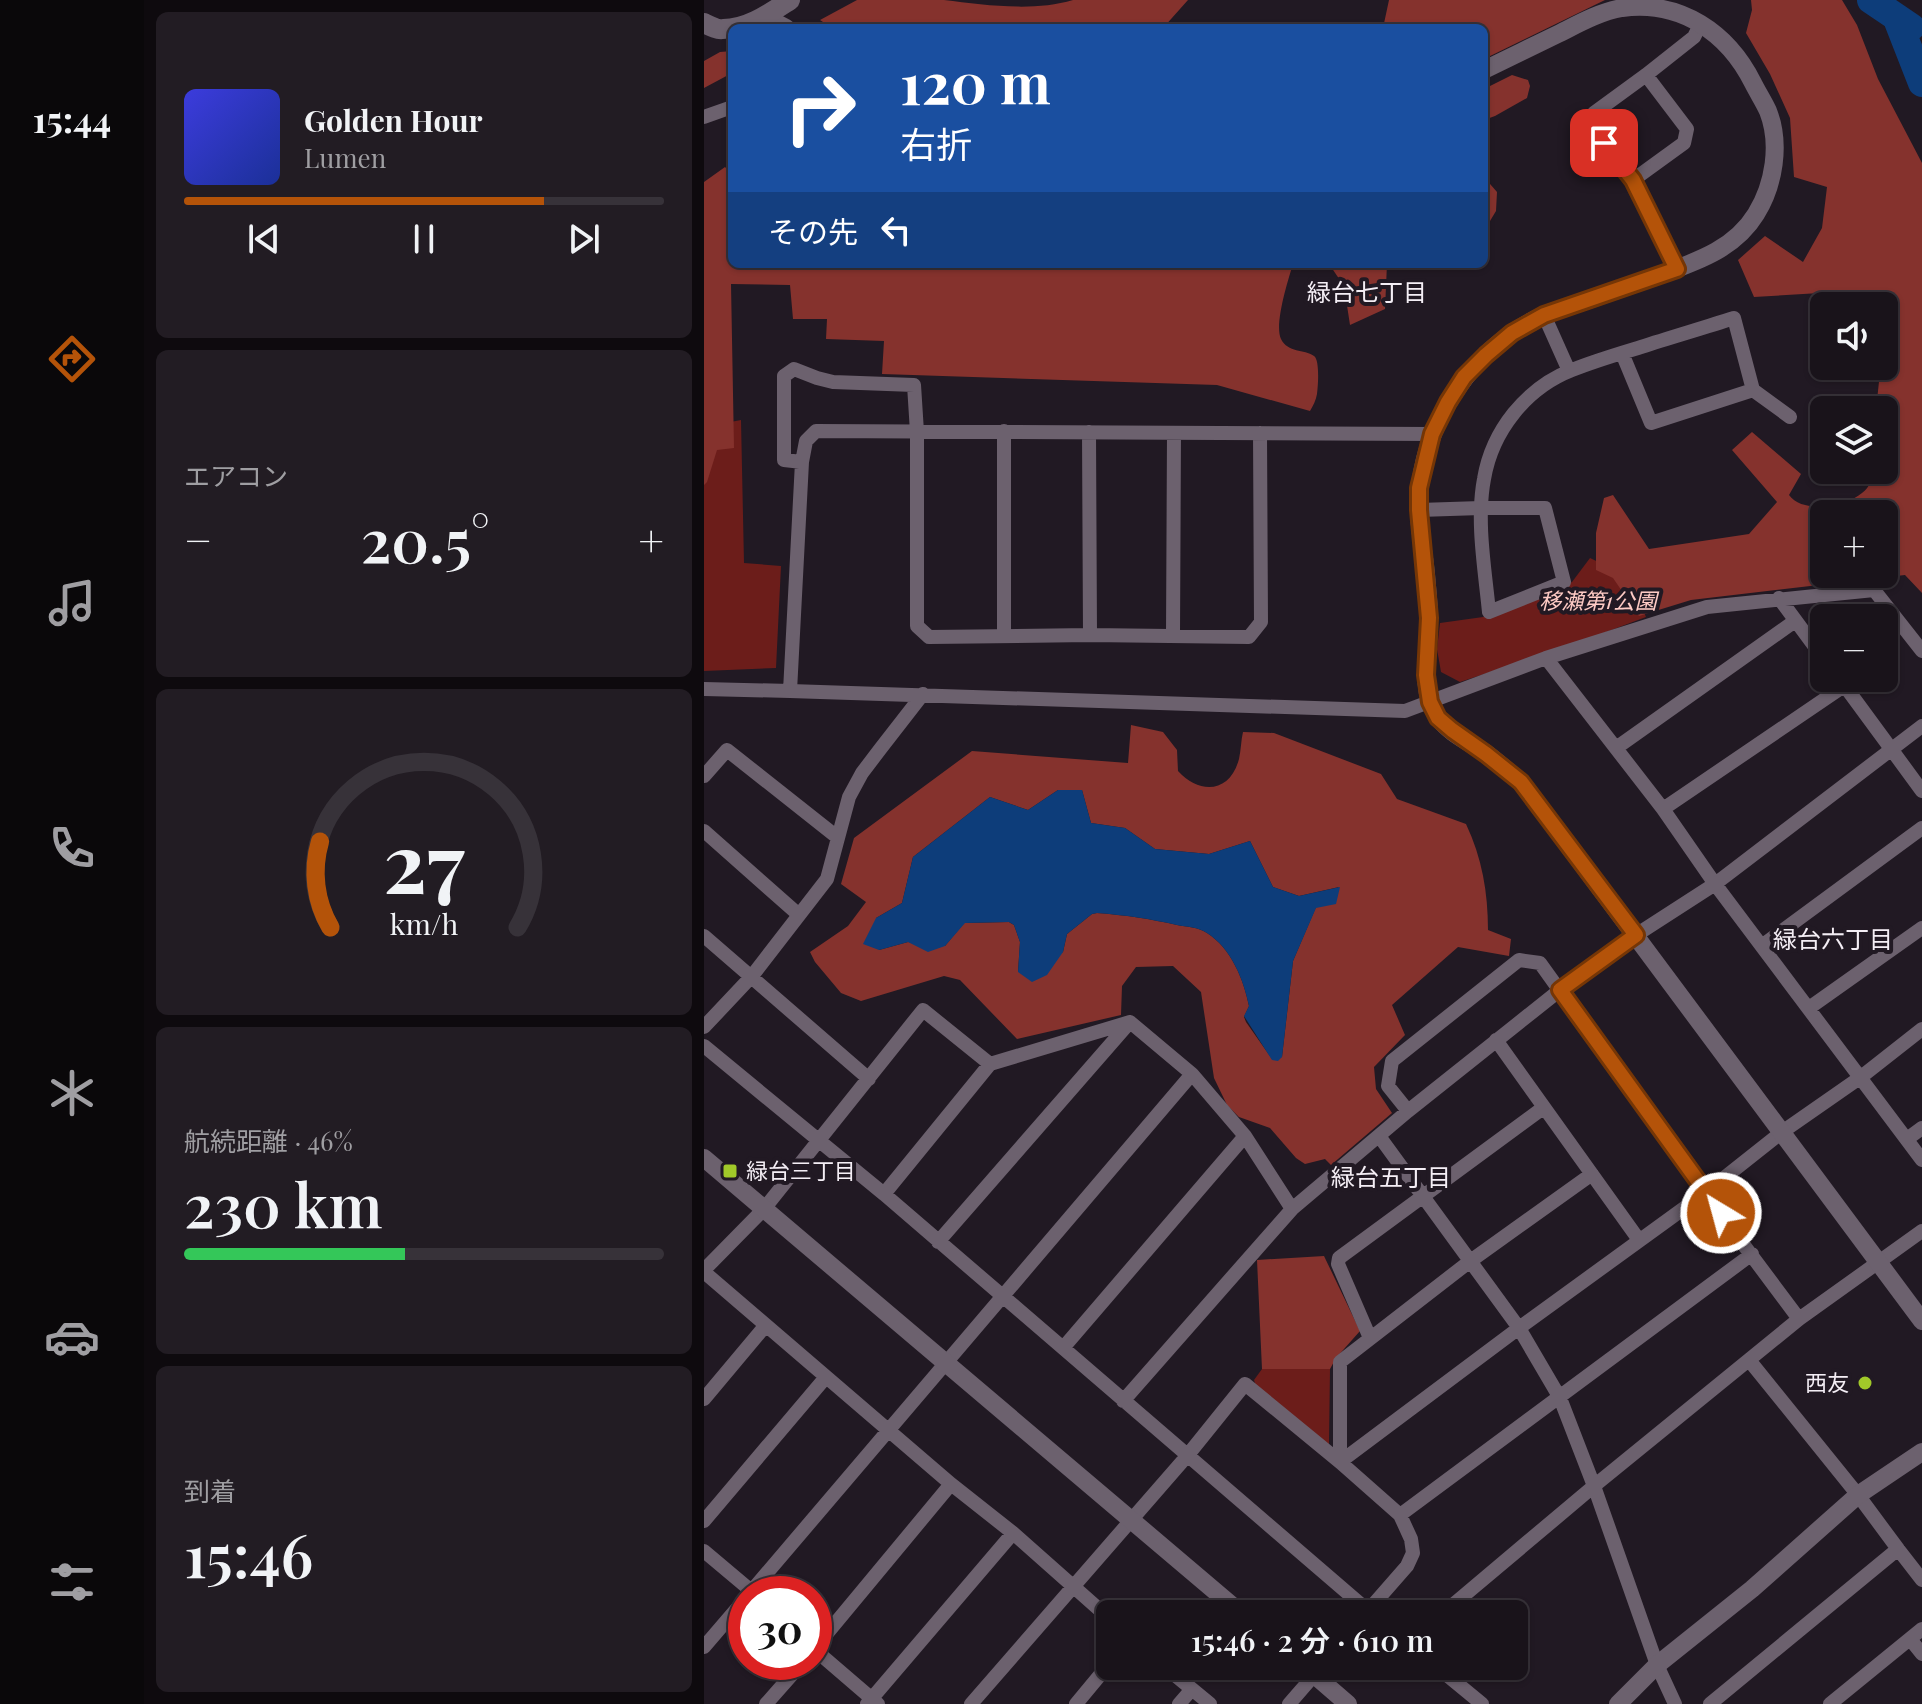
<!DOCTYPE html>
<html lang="ja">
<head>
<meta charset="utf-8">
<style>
  :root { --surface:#19131a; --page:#221c23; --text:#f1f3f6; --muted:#9f9ea2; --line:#373239; --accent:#b45309 }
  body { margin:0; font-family:"Playfair Display","Noto Sans JP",serif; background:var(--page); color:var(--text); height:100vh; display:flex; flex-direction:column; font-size:30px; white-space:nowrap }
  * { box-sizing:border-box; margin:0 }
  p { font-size:26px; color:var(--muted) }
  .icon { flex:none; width:44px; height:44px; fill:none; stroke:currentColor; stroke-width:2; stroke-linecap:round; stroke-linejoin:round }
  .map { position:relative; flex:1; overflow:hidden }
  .drawer { display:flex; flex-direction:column; gap:12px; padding:12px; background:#0e0a0e; width:560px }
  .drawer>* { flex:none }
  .top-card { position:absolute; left:24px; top:24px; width:760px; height:244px; border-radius:12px; box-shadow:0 2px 6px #0004,0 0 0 2px var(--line); background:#1a4fa0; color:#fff; overflow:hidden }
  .fabs { position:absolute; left:1106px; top:292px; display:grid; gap:16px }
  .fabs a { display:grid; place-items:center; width:88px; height:88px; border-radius:12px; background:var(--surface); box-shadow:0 2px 6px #0004,0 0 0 2px var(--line); font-size:40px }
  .speed { position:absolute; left:24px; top:1576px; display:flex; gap:16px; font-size:40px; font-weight:700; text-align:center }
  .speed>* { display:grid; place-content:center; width:104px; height:104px; border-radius:50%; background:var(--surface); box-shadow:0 2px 6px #0004,0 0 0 2px var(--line); line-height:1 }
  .speed .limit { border:12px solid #d22; background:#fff; color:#111 }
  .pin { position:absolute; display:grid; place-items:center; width:68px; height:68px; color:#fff; margin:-34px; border-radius:16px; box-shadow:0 4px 12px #0006 }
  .me { position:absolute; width:88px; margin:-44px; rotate:323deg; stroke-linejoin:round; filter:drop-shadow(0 0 6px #0008) }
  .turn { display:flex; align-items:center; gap:28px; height:168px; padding:0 40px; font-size:36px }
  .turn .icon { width:104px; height:104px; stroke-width:2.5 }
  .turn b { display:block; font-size:56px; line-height:68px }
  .then { display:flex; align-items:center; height:76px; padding:0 40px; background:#0003; gap:16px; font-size:30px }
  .big { font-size:60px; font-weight:600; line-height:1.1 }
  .drawer .tile { flex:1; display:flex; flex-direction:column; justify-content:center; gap:12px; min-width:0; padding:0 28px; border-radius:12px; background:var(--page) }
  .drawer .dial { align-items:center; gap:0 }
  .dial svg { height:208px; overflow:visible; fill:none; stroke:var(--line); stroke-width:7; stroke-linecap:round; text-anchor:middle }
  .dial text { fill:var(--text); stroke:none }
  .song { display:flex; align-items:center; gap:24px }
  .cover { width:96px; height:96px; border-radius:12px; background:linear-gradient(135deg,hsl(240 70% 55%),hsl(230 70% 35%)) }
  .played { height:8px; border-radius:4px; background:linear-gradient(90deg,var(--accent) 75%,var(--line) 75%) }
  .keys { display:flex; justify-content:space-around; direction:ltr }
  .heat { display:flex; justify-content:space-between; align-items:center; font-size:44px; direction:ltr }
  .charge { height:12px; border-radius:6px; background:linear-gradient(90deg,#34c759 46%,var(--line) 0) }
  .trip { position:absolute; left:392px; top:1600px; width:432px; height:80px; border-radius:12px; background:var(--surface); box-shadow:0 2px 6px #0004,0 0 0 2px var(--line); font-weight:600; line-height:80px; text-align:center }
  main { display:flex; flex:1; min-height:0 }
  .tab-bar { display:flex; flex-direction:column; width:144px; justify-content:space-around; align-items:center; background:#0a080a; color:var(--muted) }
  .tab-bar .icon { width:56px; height:56px }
  .tab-bar .active { color:var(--accent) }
  .tab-bar b { font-size:36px; color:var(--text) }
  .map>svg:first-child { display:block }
  .green { fill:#6c1d1a }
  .forest { fill:#85322d; fill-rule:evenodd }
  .water { fill:#0d3d7a }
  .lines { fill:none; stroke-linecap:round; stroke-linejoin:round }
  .river { stroke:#0d3d7a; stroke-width:28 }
  .minor { stroke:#6c616e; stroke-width:14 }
  .tertiary { stroke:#6c616e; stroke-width:18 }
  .secondary { stroke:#6c616e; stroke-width:20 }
  .route-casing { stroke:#753606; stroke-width:20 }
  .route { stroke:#b45309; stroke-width:14 }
  .poi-dot { fill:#a1c929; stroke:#211923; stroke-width:3 }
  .labels { text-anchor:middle; stroke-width:8; stroke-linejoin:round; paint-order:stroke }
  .park-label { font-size:22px; font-style:italic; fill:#fecbc5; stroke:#211923 }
  .poi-label { font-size:22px; fill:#f4eef5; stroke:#211923; text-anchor:start }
  .neighbourhood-label { font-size:24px; fill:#f4eef5; stroke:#211923 }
</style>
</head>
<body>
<main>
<nav class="tab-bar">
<b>15:44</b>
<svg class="icon active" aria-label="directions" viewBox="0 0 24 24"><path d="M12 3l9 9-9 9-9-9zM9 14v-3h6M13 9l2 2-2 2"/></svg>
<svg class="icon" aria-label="music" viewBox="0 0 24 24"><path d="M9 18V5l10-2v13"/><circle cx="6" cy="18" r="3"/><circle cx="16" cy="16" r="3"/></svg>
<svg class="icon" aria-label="phone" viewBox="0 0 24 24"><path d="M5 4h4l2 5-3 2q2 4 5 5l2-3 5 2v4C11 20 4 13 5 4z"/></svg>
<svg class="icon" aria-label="climate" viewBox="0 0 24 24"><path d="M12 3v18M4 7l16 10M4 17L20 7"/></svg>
<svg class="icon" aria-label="car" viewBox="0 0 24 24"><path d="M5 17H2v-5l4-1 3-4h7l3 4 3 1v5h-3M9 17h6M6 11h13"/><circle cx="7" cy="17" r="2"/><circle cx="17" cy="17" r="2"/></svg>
<svg class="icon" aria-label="filters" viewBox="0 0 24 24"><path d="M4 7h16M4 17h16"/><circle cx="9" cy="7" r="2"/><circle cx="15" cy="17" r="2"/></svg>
</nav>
<section class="drawer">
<div class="tile">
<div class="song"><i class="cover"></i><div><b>Golden Hour</b><p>Lumen</p></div></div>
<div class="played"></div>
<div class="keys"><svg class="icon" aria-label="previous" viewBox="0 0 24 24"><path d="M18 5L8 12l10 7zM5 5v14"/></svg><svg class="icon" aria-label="pause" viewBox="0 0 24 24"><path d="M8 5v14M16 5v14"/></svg><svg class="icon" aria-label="next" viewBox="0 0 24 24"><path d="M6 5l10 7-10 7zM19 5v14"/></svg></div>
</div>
<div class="tile"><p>エアコン</p>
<div class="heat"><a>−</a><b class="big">20.5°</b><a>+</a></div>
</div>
<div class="tile dial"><svg viewBox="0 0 100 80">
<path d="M14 69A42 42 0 1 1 86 69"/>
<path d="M14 69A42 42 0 0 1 10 36" stroke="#b45309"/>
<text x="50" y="56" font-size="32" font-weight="700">27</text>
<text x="50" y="72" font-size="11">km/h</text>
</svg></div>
<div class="tile"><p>航続距離 · 46%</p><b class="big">230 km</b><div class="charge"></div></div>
<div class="tile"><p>到着</p><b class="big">15:46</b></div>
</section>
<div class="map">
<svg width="1218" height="1704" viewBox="0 0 1218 1704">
  <rect width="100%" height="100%" fill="#211923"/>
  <path class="green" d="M37,420L40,563L77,566L72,668L0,671V427Z
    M886,558L909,569L932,594L942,617L865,646L756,682L737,672L733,649L736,623L779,617L868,582Z
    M558,1369H626L625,1445L553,1389L550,1380Z"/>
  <path class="forest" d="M153,0C181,0 211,0 240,0C281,5 329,12 369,0H484L459,28H128L116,20Z
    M685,0H901L780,59V28H679Z
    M1047,0H1138L1153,25L1174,79L1218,163V593L1201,575L987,600L935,616L909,578L892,570V533L900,498L909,495L945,549L1045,534L1073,502L1028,450L1048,432L1097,474L1085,495C1098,514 1142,507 1158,493C1166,487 1168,479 1170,470H1180V410H1172L1176,372L1168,366H1180V306H1121L1116,293L1050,297L1034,260L1061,236L1099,262L1118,228L1123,187L1090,177L1086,118L1066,74L1042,33L1048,10ZM1120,514H1180V574H1120Z
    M28,51V73L0,88V61L16,52Z
    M808,75L824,80L826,86L823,98L791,116L780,120V89Z
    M21,167L28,174V264H589C584,280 570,325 577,339C584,353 600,349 610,356C616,360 614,387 613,394C612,400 609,406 606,411L513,385L178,374L180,341L122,339L123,319H89L86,285L27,284L30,448L13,450L3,482L0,485V182Z
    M780,177L793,192L792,211L786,221H780Z
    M625,264H683L681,309L646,325L640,286Z
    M427,725L459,732L473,750L474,771C496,795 526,793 535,759C537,750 537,740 539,732L570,733L677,774L693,799L762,824C778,858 784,892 784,930L807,939L805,956L754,947L688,1005L701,1035L670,1067L672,1089L688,1113L627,1165L621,1159L601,1164L592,1158L566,1128L535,1117L523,1105L510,1078L497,992L469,966L432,967L418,986L417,1015L313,1039L256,980L240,976L157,1001L137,993L111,962L106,952L144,926L162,902L137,884L150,838L268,751L424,763ZM354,790H378L387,823L421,828L451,849L505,854L546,841L569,887L595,896L635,887L612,907L589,961L578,1057L568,1059L542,1022L540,1017L545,1006C540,980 527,948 503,933C494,927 483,927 473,925C447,919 421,915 393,913L388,914L363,934L359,952L314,972L316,942L310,925L305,922L260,923L241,946L204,942L175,950L172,918L198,903L209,857L286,797L324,810Z
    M620,1256L656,1331L632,1358L626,1369H558L553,1260Z"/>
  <path class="water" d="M354,790H378L387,823L421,828L451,849L505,854L546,841L569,887L595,896L636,887L632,904L612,908L589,961L578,1057L574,1061L568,1060L540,1016L545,1006C540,980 527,948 503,933C494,927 483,927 473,925C447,919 421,915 393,913L388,914L363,934L359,952L343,975L328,982L314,972L316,942L310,925L305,922L261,923L241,946L224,952L204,942L175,950L159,944L172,918L198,903L209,857L286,797L324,810Z"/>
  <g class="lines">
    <path class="river" d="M1167,0L1207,27
      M1193,19L1218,83"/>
    <path class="minor" d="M0,117L28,107
      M929,180L980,143L983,129L942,75
      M973,269L929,180L886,125L890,113L942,75L990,37L997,23
      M840,315L865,371
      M918,353L947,423L1049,390
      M385,432L386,635
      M98,462L80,460V376L90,369L113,378L129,382L210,385L213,432V626L225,637L386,635L545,637L557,622L556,433
      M715,510L777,508H841L860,582L785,612C781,570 772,521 780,479C788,431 822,388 868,370C890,361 914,354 937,347C968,337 999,328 1030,318L1049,390L1086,417
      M1075,598L1120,659
      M300,636V431
      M469,636L470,433
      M842,658L959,809L1011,884L1218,1160
      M1135,678L1218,791
      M0,689L86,691L98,462L102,441L112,431L728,434
      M86,691L701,711L842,658L1003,607L1170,590L1218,651
      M912,748L1091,621
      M0,776L23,750L133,837
      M959,809L1140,686
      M0,831L95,915
      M0,936L165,1079
      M1059,945L1218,828
      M1105,1008L1218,928
      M0,1027L48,976L123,879L145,797L158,773L177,748L219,694
      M792,1040L935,1240
      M0,1046L180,1194L668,1614
      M704,1111L684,1086L688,1061L815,960L836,963L1001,1193L1095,1319
      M675,1136L815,1328L856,1398L890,1486L953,1665L971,1704
      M1203,1139L1218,1128
      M180,1194L286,1064
      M234,1242L426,1022
      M0,1270L60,1209L219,1010L286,1064L426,1022L488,1074L541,1136L588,1209L704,1111L856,990L932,935L1011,884L1218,726
      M0,1272L247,1484L309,1533L406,1619
      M666,1338L634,1264L635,1258L839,1108
      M359,1348L541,1136
      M1045,1360L1154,1495L1194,1549
      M0,1399L62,1325
      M419,1401L588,1209
      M696,1515L1048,1254
      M0,1521L122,1377
      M0,1551L51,1594
      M45,1594L488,1074
      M661,1614L703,1566L709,1553L707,1539L696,1515L636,1462V1362L765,1262L888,1174
      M738,1614L890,1486L1095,1319L1218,1231
      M1206,1639L1218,1654
      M0,1647L42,1598
      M110,1649L247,1484
      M110,1649L174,1704
      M460,1666L506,1704
      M732,1666L778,1704
      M62,1704L99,1662
      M163,1704L309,1533
      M267,1704L483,1456L541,1384L636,1462L815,1328L1001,1193L1078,1132L1157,1077L1218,1029
      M372,1704L406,1663
      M475,1704L488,1689
      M585,1704L618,1666
      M1006,1704L1194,1549L1218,1580
      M1126,1704L1218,1629"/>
    <path class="tertiary" d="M61,17L82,28
      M780,70C805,58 829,46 854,34C874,24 895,12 918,8C977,0 1024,33 1049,83C1054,93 1060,102 1064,111C1077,144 1070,185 1052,214C1030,250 991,262 953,276C927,285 901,294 876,303C864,307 851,310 840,315C772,346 725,413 716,486C712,514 719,545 722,574C723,588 725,603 725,618C726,649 714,688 733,716C744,733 767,743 783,754C795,763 806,773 817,782L1218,1321
      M0,1158L538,1614
      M600,1666L644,1704
      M914,1704L953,1665L1048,1589L1154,1495L1218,1452"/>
    <path class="secondary" d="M0,23C6,26 13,30 19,29C44,29 66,13 86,0"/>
  </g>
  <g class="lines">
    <defs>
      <path id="route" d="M900,143L929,180L973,269L840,315L808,333L782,355L760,377L744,402L728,434L715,488V510L725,618L722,675L726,702L734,718L748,730L782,754L817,782L932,935L856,990L1017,1213"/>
    </defs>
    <use href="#route" class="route-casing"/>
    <use href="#route" class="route"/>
  </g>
  <g class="poi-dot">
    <rect x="18" y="1163" width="16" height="16" rx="4"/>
    <circle cx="1161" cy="1383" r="8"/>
  </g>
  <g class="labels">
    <g class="park-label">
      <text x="894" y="609">移瀬第1公園</text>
    </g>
    <g class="poi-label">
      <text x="42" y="1179">緑台三丁目</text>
      <text x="1145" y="1391" text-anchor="end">西友</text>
    </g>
    <g class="neighbourhood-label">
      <text x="663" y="301">緑台七丁目</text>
      <text x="1129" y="948">緑台六丁目</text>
      <text x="687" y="1186">緑台五丁目</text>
    </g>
  </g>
</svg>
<div class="fabs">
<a><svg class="icon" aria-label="sound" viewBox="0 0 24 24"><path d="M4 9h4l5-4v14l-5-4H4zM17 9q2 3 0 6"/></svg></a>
<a><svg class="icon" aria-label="layers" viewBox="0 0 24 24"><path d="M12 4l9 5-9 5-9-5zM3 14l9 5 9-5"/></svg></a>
<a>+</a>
<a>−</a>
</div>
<div class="speed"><div class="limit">30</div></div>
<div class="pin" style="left:900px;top:143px;background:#d93025"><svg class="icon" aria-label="arrive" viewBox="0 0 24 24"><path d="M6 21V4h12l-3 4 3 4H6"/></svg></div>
<svg class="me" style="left:1017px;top:1213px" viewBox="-20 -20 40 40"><circle r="17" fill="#b45309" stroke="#fff" stroke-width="3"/><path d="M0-11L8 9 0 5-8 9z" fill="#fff"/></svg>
<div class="trip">15:46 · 2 分 · 610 m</div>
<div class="top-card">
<div class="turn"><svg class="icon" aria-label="right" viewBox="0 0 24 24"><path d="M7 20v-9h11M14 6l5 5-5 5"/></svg><div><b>120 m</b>右折</div></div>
<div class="then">その先<svg class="icon" aria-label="left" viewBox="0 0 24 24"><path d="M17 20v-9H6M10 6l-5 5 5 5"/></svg></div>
</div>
</div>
</main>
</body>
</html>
